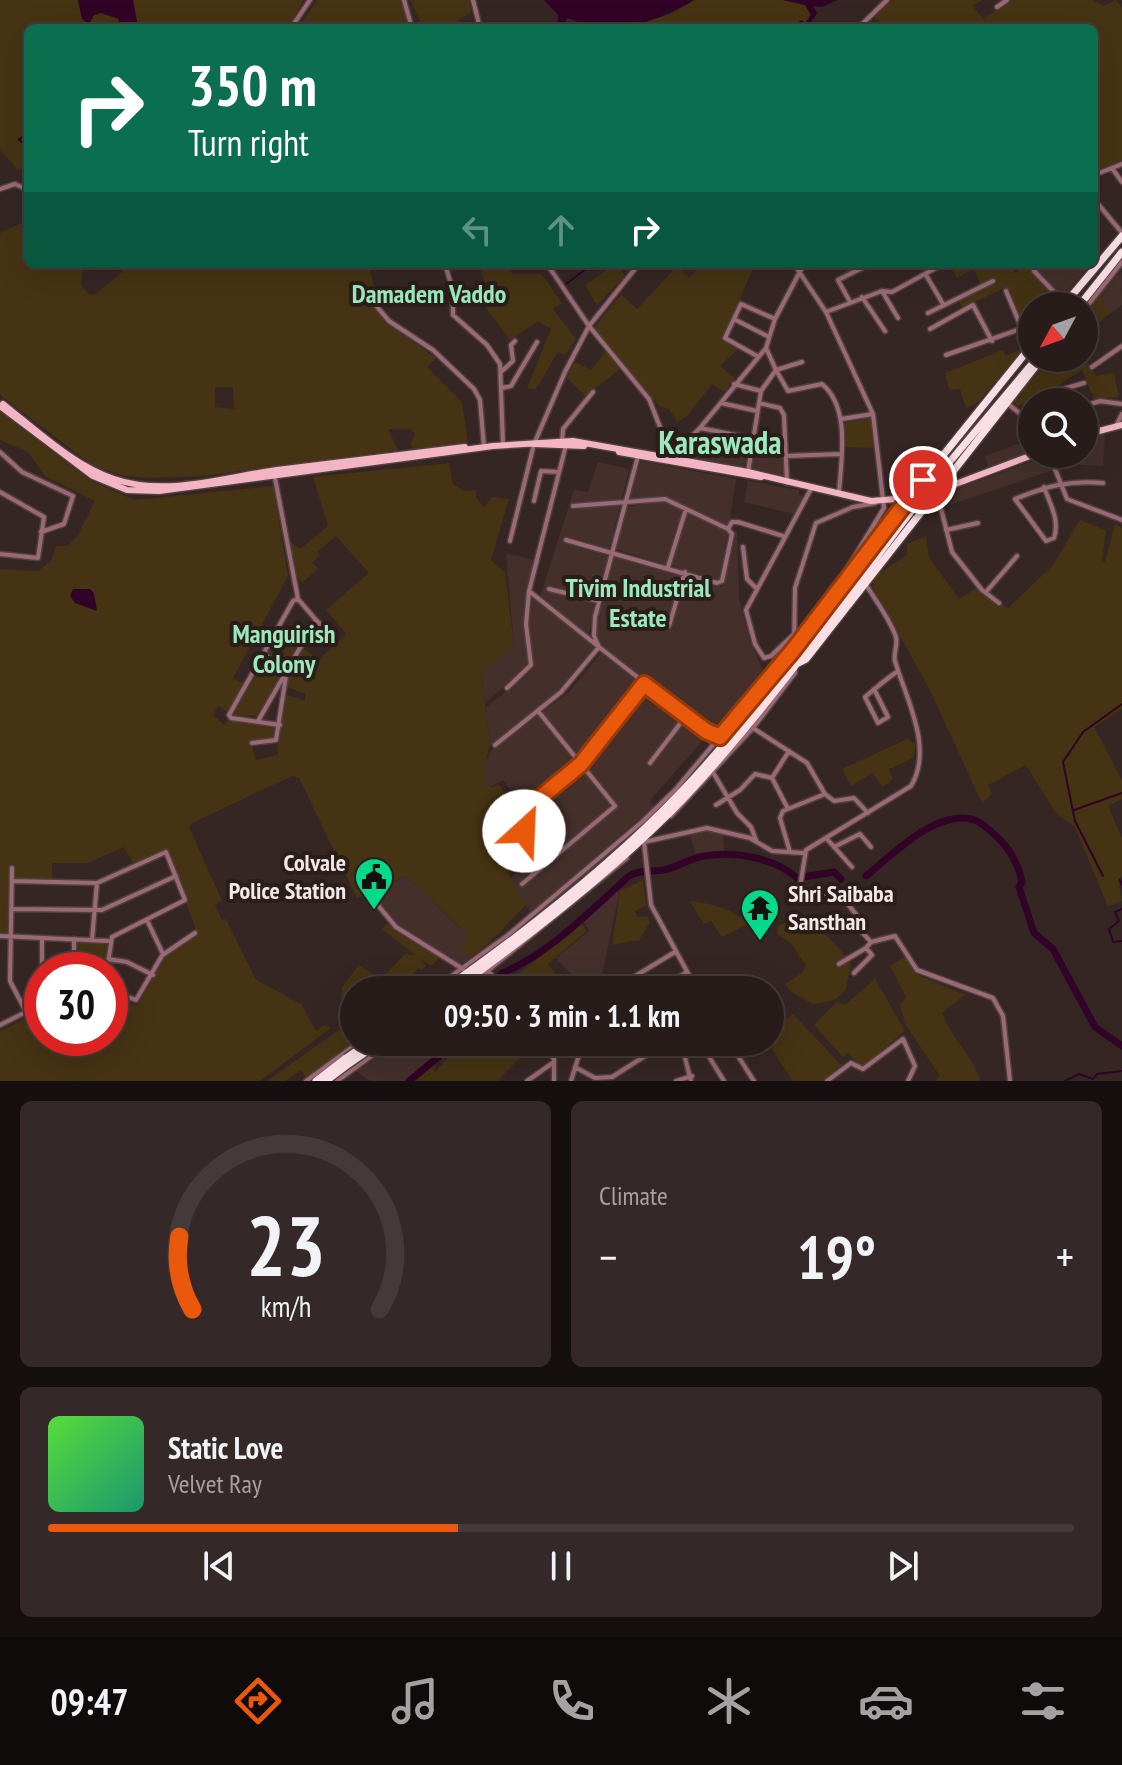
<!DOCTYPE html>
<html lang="en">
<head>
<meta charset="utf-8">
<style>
  :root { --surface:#281c1b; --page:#342928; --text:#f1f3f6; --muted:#a5a1a3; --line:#443a3a; --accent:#ea580c }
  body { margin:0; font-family:"PT Sans Narrow",sans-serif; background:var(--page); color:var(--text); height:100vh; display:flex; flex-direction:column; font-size:30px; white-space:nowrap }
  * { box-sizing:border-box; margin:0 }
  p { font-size:26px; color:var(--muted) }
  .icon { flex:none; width:44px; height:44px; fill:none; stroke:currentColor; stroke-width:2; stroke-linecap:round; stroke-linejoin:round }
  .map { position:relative; height:1081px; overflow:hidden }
  .side { display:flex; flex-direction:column; gap:20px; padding:20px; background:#160f0f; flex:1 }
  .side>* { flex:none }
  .guide { position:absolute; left:24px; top:24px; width:1074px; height:244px; border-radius:12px; box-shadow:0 8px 32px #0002,0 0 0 2px var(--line); background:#0b6e4f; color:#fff; overflow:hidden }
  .needle { width:52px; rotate:229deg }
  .tools { position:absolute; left:1018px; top:292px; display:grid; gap:16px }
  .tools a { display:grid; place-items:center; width:80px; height:80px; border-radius:50%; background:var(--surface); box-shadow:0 8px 32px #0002,0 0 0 2px var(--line); font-size:40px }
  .speed { position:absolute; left:24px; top:952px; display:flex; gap:16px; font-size:40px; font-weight:700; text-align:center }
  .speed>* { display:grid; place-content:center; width:104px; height:104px; border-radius:50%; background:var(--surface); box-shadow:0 8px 32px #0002,0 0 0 2px var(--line); line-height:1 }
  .speed .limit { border:12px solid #d22; background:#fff; color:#111 }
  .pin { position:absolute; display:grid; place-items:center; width:68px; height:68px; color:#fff; margin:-34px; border:4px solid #fff; border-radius:50%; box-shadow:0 2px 8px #0007 }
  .me { position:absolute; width:88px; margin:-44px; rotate:25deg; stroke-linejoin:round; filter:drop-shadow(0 0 6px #0008) }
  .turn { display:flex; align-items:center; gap:28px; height:168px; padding:0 32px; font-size:36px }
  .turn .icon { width:104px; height:104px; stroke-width:2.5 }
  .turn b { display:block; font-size:56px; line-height:68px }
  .lanes { display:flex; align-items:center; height:76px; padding:0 32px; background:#0003; justify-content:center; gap:40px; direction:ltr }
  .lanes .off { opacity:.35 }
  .big { font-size:60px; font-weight:600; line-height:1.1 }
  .side .tile { flex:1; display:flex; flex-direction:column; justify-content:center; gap:12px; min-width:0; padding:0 28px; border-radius:12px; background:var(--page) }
  .side .dial { align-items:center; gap:0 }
  .dial svg { height:208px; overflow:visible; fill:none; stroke:var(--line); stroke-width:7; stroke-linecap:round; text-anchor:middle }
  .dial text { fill:var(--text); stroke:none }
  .song { display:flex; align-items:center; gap:24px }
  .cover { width:96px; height:96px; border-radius:12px; background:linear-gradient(135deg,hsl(110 70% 55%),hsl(160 70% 35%)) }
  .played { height:8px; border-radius:4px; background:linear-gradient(90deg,var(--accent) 40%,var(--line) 40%) }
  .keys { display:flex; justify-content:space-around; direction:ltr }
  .heat { display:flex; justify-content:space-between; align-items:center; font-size:44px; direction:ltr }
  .side .tiles { flex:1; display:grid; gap:20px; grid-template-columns:1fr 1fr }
  .tile:last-child { grid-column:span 2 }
  .trip { position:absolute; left:340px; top:976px; width:444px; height:80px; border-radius:40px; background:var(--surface); box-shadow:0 8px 32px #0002,0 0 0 2px var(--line); font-weight:600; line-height:80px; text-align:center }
  .menu { display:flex; height:128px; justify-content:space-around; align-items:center; background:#100b0b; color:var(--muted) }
  .menu .icon { width:56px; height:56px }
  .menu .selected { color:var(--accent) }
  .menu b { font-size:36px; color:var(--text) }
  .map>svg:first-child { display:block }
  .built { fill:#442f2b }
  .green { fill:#453313; fill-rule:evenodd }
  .water { fill:#300327 }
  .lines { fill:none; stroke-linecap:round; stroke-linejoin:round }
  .stream { stroke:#300327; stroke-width:2 }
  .river { stroke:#300327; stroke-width:7 }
  .minor-casing { stroke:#4f413f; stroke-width:7 }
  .major-casing { stroke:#4f413f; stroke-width:9 }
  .highway-casing { stroke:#4f413f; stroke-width:10 }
  .minor { stroke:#9a6975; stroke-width:4 }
  .major { stroke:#f3b5c3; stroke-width:6 }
  .highway { stroke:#fae0e6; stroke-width:7 }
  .highway-bridge-casing { stroke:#4f413f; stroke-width:10; stroke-linecap:butt }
  .highway-bridge { stroke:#fae0e6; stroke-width:7 }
  .route-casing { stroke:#983908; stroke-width:20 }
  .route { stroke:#ea580c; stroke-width:14 }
  .labels { text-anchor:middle; stroke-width:8; stroke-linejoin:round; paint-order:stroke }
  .poi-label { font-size:24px; font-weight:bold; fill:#f2e8e7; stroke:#2a1d1a; text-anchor:end }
  .neighbourhood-label { font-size:26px; font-weight:bold; fill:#9beabd; stroke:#2a1d1a }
  .district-label { font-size:32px; font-weight:bold; fill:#9beabd; stroke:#2a1d1a }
</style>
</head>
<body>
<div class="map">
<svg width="1122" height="1081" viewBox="0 0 1122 1081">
  <rect width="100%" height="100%" fill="#352624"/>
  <path class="built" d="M1043,264H1091L1063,297L1036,269Z
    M1121,271L1122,305L1110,314L1100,294Z
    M1105,433L1103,466L1079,465L1078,454H1084V441Z
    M1032,439V452L989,469L985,456Z
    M691,440L747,451L745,468L675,456Z
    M752,452L785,458L784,477L750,469Z
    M1047,456L1053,470L944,507L940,495Z
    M641,461L736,479L730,520L727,525L662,496L628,501Z
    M598,462L629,469L588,635L540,597L574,490L588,492Z
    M748,481L799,490V494L804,497L794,514L744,502Z
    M663,501L682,510L666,565L616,549L626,507Z
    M687,512L728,533L719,581L671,566Z
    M734,531H737L739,599L751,644L766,677L720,732L703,726L599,643L596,626L614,554L682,575L666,628L669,629L686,576L722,587Z
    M506,553L534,560L524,624L530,664L485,703L481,673L514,645Z
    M531,596L595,648L562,688L490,745L485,708L526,676L534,666L528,621Z
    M601,653L707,736L650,800L654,806L531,912L506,883L526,863L519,817L523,807L503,780L486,789L483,766L492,750L569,692Z
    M705,830H722L725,853H695L690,833Z
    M406,876L456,924L483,948L461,964L399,926L372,893Z
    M617,890L619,894L599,989L580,990L582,986L556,958L589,931L583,920Z
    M398,1042H453L404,1081H370L356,1071Z"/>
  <path class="green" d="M0,0H78L82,19L88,24L94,15L101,13L120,19L117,28H28V164L18,170L0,150Z
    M133,0H303L289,28H138Z
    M317,0H400L410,28H298Z
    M410,0H469L471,12L459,20L463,28H423Z
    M694,0H783L805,5L811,15L805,23L801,20L792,28H594L625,27L669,15Z
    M892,0H982L973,6L983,19L1013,0H1093L1103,6L1116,0L1122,8V160L1094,171V28H888L873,16Z
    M24,222H28V264H84L81,285L90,295L96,294L131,264H391L377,265L370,271L384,321L436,358L427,367L462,402L468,443L415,450L410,444L415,434L410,429H388L398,450L204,476L146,478L120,475L92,465L0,395V233ZM215,387H233L234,409L215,407Z
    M477,264H506L513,274H542L562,303L553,309L576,339L565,355L558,352L536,389L527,388L551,329L538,321L510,340L486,308L483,275Z
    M616,264L625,276L597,305L585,285Z
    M725,264H755L723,338L738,349L720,366L735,378L725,392L712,384L687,416L677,422L669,409L659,406L594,328L621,294L637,309L678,265L689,278L697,271Z
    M1010,264L1015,273L1028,265L1061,301L1056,306H1032V321L1021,324L1006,287L962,308L958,299L983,287L973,269L957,278L949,265Z
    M1100,294L1110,314L1092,327L1088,323L1084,327V314Z
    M1027,345L978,402L966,408L960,389L949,390L945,373L1003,350L1006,356Z
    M606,351L620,369L585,396L567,378L575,362L591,370Z
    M1084,356L1096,376L1114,373L1119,397L1094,399L1082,370L1042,396L1044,402L1031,401L1015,407L1014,400L1049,358Z
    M0,412L93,482L135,500L273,486L288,576L233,678L244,684L228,712L218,706L213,715L224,725L227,721L277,726L274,739L251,742L256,760L278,755L277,742L285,694L305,701V694L287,687L290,670L306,679L311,672L295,662L303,648L319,660L346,634L326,610L369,573L336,536L317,552L320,556L312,562L318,569L302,583L296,575L290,541L300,549L328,526L313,477L449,463L453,484L464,491L476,490V497L484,508L492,497L509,499L491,560L505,573L514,645L481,673L490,745L484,767L486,788L499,785L520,812C497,845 502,875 527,904C508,923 493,941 471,957L461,950L469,936L406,876L357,898L299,778L292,776L192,823L189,827L222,901L215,905L222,920L226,919L256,980L301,1004L316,1031L325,1025L331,1028L260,1081H0V1031L42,1010V1038H110V996L137,1006L167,954L198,935L166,849L133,863L124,847L88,863H52V879L13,878V867H10L7,933H0V569L38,571L51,561L56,546H67L77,537L95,501L45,476L28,452L0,440Z
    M872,418L873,448L844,447L845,423Z
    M1080,520L1106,530L1102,560L1105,562L1115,524L1122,528V709L1094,727L1122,780V799L1108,806L1122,838V876L1118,879L1122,901L1108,906L1075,827L1055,812L1026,765L988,785L992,794L982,803L929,688L874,590L872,578L907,555V544L926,536L929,557L959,599L977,588L1008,608L1053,565Z
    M295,627L306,633L286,666L266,654L280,630L290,635Z
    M265,658L285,670L259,716L233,715Z
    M907,739L916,744L913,758L889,769L893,779L883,787L872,773L851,786L842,769Z
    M643,880L646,906L635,911L637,917L648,916L650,922L639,940L612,945L620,891Z
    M690,901C709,903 734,908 747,924L722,937L711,921L704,924Z
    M794,919C823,928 833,940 851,964L846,990L836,999L814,1005L790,991L785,984L802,973L806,966L790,942L777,934L778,926Z
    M389,922L406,937L440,957L431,966L420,959L426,966L422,970L418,968L409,979L417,984L416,990H394L398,986L391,985L384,990H354V1013L347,1017L345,1014L350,1006L341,997L342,987L359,965L374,975L384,976L405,954L415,955L382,929Z
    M581,923L587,931L548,964L570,990H511L503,980L523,970Z
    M75,941L107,943L105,970H76Z
    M904,957L920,976L965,995L942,1013C951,1038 972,1055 981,1081H935L940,1076L905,1024L900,1005L906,997L890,966Z
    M875,979L905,1031L862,1067L848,1053L843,1057L814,1025L837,1002L845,1005Z
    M793,1014L841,1065L824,1081H793L767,1042L770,1032Z
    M343,1027L350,1045L306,1077L301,1070L285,1081H267Z
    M462,1042H507L514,1049L523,1042L532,1046L497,1081H402L437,1060L434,1073Z"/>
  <path class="water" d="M78,0H133L138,28H117L119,19L101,13L94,15L89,24L82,19Z
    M544,0H694C669,16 617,36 590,27C585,26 575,20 567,18L563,28H557L558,15Z
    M783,0H838L822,7L813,6L817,13L807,28H792L801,20L805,23L811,15L805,5Z
    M73,589H90L94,593L97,611L75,603L70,596Z"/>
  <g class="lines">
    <path class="stream" d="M28,134L19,139L28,148
      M1094,178L1116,169L1122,177
      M566,284L592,264
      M1074,810L1122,793
      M1103,876L1075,821L1063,762L1083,732L1122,704
      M1120,880L1122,885
      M1122,909L1115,912L1119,921L1109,929L1113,942L1122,941
      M1065,1081L1079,1074L1093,1079L1097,1074L1122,1071"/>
    <path class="river" d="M866,876C893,854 937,808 975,820C982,823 989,830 995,835C1009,847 1019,865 1022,883L1019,887L1034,933L1053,949L1095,1027L1122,1046
      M493,990L502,973C548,955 592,909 628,877C638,869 652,872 664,870C678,867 690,858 704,856C734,851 773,857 797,878L834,872L841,879
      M409,1081L457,1042"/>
    <defs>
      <path id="minor" d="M404,0L412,28
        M473,0L480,28
        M997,7L1007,0
        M291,28L310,0
        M858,28L887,0
        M1112,168L1122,182
        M1094,175L1122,164
        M0,189L15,184L28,190
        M1094,199L1122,233
        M445,264L453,291V315L487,345L500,364L503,444
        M547,264L589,326L649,399L662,432L661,456
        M794,264L826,312L873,414L884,508L848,567
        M1040,264L1034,271L1055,293
        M836,265L840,264
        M697,267L709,264
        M926,275L943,304
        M362,289L389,321L433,350L474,389L480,400L484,447
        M882,291L898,318
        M1006,291L1022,329
        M862,297L885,331
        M849,300L838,280L862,268L860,264
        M1084,310L1122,262
        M826,312L882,291L892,292L943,264
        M928,313L993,281
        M734,319L769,337
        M930,329L973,305L992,341
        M946,355L1032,325
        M757,356L725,338L741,304L775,319
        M802,362L776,370L788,391L822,384C851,408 841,460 839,493
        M1092,367L1122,346
        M502,371L513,361L511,345L515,341
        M734,384L761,391
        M502,388L511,386L537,342
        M1057,402L1053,392L1084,383
        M721,403L757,411
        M759,403L780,408L784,415L787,483
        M1008,404L1032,423
        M1084,406L1100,401L1122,404
        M841,419L873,414
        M1117,424L1122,414
        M700,428L751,438
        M562,441L563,429L593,392
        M0,452L22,472L73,496L64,524L41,532
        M1049,454L1067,499L1122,520
        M638,456L595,617L594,636L599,647L706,731L713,745
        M786,456L841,454
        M671,457L700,428L766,348L775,319L804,264
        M748,472L761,391L776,370L766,348
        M1044,487C1050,504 1060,520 1054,538L1046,541L1015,499C1047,486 1069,480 1103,483
        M0,492L44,517L38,558L0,554
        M937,493L952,552L982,590L999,603
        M534,501L541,471L559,472
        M728,529L732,522H738L783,536
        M946,530L978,523
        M566,540L717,583L722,581L732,534L728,529L665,499L573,506
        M510,541L534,444L565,372L589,326L639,264
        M743,547L747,579L756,588
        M668,567L686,509
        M865,583C875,600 890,619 896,637C898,646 893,653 895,661C906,699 934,748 911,786L806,850L800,887L820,894H840L858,917L859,929L871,942L895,936L917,970L993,998L1003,1016L1010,1081
        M549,589L599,601
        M986,592L1017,556
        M316,620L334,639
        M669,626L685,572
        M793,635L771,656L764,658L755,644L746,610L812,487
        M263,654L288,670
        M507,688L531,665L526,624L529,591L566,445
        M874,689L888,717L878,723L865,697C876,688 886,679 898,671
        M258,721L316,620L298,599L275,478
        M280,725L231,718L229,715L293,601L298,599
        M753,728L807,763L825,794L834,801L854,798L868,813
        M252,743L276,740L286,676
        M495,745L561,692L599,647L529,591
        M650,763L686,716
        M714,774L737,813L751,827L756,840
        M716,805L740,790L755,774L772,778
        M787,807L772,778L789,751
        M671,816L753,728L795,673V668
        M827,839L852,867
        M834,847L860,834L871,847
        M790,852L780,818L783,811L825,794
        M12,868L10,981L26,1012
        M533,874L524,811L581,764L644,684
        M12,881L97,883L166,852L185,900L112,937L107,970
        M522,884L615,806L538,711
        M371,897L396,927L463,969
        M11,909L102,910L176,876
        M0,936L109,941
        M92,940L97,883
        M164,954L195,933
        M108,959L127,962L153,975
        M839,964L866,948
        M74,970V939
        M490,973L503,990
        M854,973L872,955L866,948L871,942
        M42,977V938
        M110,990L136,1000L163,954L147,920
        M432,990L508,935L642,822L675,790L794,649L795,588L816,523L853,507L875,503
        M464,990L627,858
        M612,990L675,952
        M659,990L687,972
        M697,990L651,905L644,842L707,828L750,838L772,851L804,853
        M345,1021L354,1036
        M0,1025L42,1004
        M542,1042L554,1059V1081
        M681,1042L691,1081
        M700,1042L724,1081
        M729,1042L754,1081
        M684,1052L697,1042
        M605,1054L624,1042
        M575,1067L595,1078L612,1077L667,1042
        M306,1081L359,1042
        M337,1081L391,1042
        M527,1081L554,1062
        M571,1081L583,1042
        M676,1081L692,1076
        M827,1081L851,1063L863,1069L903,1039L915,1066L908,1081"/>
      <path id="major" d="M3,404C36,430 74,466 114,479C167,497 225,477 277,470C340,462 403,454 465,447
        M0,406L93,476L127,490L159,491L493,446L573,441L748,472L871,501L908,498
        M1084,435L1122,425
        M534,444L584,446
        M619,452L761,477
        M937,491L1035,454"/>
      <path id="highway" d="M1063,306L1122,236
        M1079,306L1122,252
        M937,477L1037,358
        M899,510L1032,345
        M796,664L806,659L1042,358
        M443,990C527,931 612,865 682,791C764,704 833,603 905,508
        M454,990C533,933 620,866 687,795C769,707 838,608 910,513
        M316,1081L346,1058
        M326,1081L350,1063"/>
    </defs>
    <use href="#minor" class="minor-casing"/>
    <use href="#major" class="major-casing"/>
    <use href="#highway" class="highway-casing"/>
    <use href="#minor" class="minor"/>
    <use href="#major" class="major"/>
    <use href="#highway" class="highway"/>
    <defs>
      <path id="highway-bridge" d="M905,508L933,473
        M910,513L937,477
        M346,1058L369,1042
        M350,1063L379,1043"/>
    </defs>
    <use href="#highway-bridge" class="highway-bridge-casing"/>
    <use href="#highway-bridge" class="highway-bridge"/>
  </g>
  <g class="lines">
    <defs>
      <path id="route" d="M524,831V811L581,764L644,684L706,731L720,737L794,649L923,480"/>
    </defs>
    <use href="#route" class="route-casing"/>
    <use href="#route" class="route"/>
  </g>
  <defs>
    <symbol id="civic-pin" viewBox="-11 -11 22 30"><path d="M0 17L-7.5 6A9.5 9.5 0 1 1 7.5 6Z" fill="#01d98b" stroke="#2a1d1a"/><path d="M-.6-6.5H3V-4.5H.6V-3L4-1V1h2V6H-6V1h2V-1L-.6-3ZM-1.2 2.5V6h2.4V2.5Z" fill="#111"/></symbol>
    <symbol id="temple-pin" viewBox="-11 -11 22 30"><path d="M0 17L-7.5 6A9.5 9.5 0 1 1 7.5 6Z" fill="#01d98b" stroke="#2a1d1a"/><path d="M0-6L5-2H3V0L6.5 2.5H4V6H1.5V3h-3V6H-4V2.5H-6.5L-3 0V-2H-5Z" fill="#111"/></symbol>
  </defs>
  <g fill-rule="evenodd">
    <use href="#civic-pin" x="352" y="855" width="44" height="60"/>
    <use href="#temple-pin" x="738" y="886" width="44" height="60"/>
  </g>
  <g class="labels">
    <g class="poi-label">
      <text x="346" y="871">Colvale<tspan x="346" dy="28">Police Station</tspan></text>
      <text x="788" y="902" text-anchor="start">Shri Saibaba<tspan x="788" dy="28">Sansthan</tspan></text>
    </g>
    <g class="neighbourhood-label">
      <text x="429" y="303">Damadem Vaddo</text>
      <text x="638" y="597">Tivim Industrial<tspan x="638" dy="30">Estate</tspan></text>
      <text x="284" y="643">Manguirish<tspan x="284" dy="30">Colony</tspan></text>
    </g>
    <g class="district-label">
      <text x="720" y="454">Karaswada</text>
    </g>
  </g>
</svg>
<div class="tools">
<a><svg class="needle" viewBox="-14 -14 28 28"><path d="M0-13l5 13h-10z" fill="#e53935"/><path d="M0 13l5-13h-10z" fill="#a5a1a3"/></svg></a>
<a><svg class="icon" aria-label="search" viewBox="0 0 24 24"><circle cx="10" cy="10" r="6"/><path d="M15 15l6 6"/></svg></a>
</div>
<div class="speed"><div class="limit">30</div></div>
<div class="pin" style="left:923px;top:480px;background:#d93025"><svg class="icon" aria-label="arrive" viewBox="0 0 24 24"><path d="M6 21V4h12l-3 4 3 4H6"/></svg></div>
<svg class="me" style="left:524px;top:831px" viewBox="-20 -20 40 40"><circle r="19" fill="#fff"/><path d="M0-13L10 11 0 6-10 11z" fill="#ea580c"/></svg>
<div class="trip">09:50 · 3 min · 1.1 km</div>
<div class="guide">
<div class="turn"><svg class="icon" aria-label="right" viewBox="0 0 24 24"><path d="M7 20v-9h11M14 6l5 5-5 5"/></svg><div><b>350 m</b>Turn right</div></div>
<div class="lanes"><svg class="icon off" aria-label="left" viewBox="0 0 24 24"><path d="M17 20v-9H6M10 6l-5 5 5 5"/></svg><svg class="icon off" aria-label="ahead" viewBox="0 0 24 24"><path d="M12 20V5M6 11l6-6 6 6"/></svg><svg class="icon" aria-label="right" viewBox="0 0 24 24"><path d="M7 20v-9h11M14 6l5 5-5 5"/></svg></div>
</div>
</div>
<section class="side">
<div class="tiles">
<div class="tile dial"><svg viewBox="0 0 100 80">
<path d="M14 69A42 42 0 1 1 86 69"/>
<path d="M14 69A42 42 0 0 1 9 41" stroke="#ea580c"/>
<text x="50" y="56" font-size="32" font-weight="700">23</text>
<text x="50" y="72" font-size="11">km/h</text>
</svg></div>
<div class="tile"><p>Climate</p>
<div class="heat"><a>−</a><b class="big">19°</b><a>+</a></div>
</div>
<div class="tile">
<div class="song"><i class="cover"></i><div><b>Static Love</b><p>Velvet Ray</p></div></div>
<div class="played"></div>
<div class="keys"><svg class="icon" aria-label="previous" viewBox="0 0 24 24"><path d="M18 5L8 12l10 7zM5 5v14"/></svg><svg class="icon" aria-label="pause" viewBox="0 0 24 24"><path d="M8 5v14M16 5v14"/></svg><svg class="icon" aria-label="next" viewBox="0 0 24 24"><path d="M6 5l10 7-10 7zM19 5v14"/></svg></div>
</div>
</div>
</section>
<nav class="menu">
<b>09:47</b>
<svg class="icon selected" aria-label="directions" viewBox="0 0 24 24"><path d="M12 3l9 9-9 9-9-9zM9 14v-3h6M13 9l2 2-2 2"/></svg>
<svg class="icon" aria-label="music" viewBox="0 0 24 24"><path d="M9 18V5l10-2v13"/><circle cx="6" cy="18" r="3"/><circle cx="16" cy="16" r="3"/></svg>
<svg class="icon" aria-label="phone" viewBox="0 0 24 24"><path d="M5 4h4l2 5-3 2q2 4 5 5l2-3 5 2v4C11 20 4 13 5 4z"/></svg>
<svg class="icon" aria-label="climate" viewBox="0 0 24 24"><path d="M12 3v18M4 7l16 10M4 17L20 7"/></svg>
<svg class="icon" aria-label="car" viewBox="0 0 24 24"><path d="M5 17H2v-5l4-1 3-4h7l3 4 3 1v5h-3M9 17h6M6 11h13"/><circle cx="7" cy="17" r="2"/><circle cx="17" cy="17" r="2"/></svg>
<svg class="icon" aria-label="filters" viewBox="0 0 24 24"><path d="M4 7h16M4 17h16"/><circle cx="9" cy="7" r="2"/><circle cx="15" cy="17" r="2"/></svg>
</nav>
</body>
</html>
